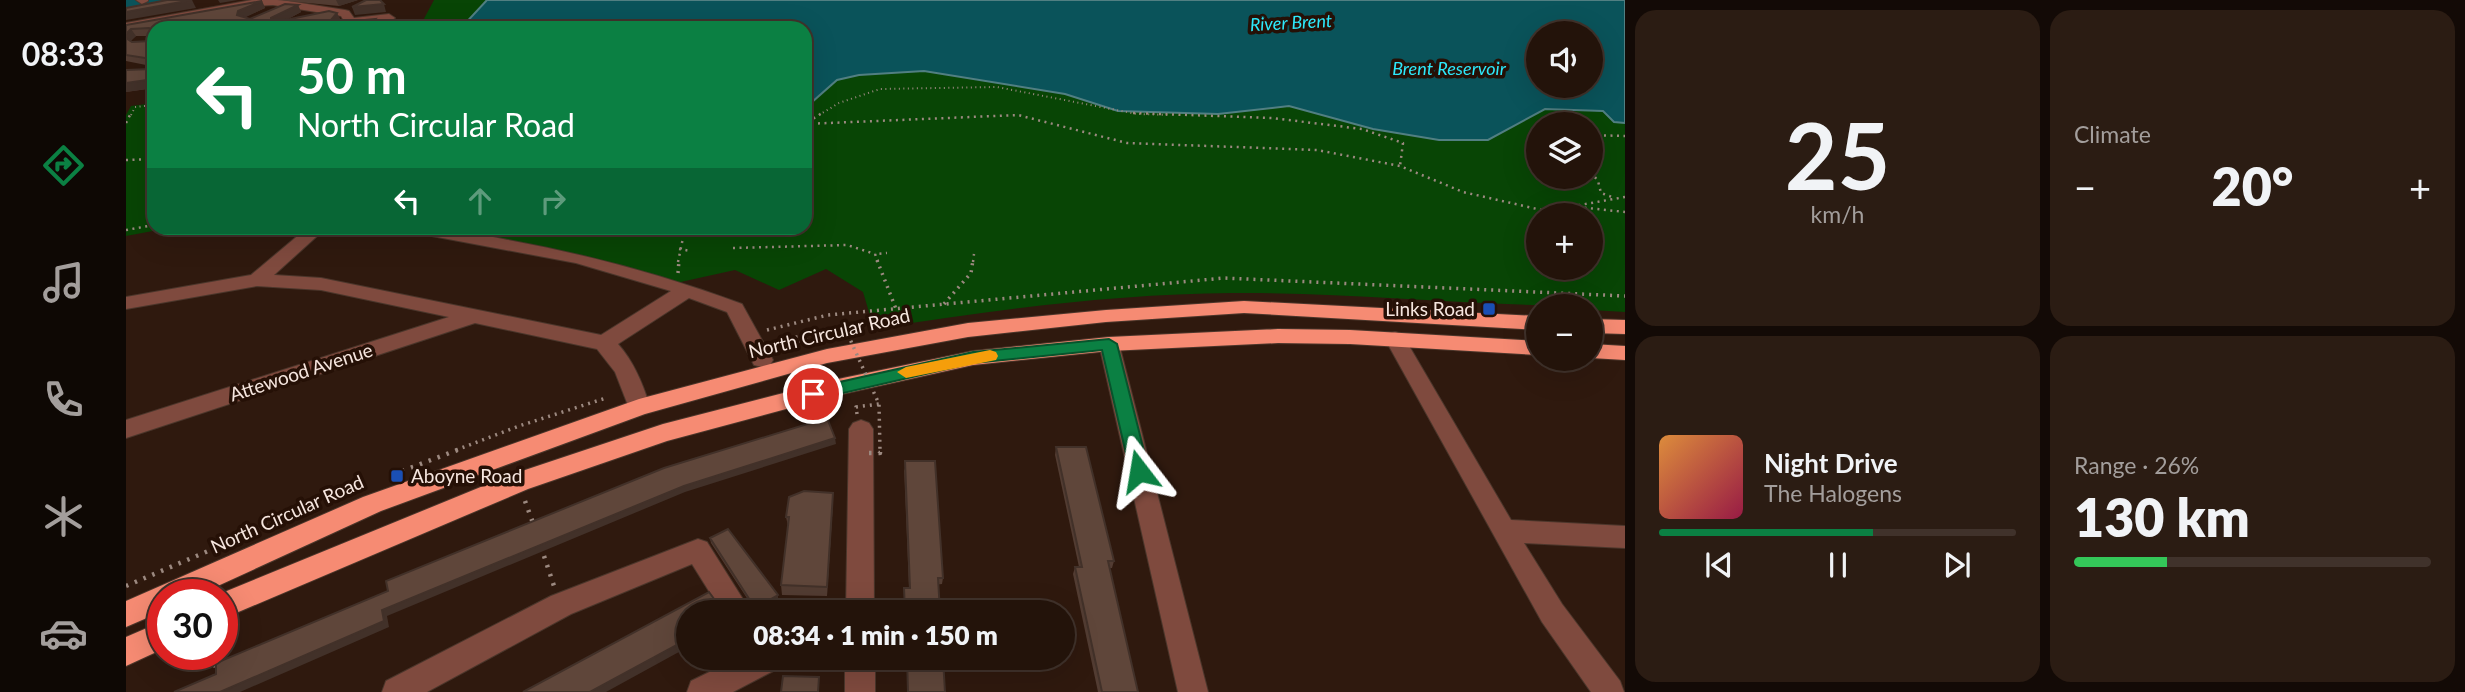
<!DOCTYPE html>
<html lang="en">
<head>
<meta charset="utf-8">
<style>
  :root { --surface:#23130a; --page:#2b1c13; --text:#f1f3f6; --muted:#a39e9c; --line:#40322b; --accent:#0b8043 }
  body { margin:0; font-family:Lato,sans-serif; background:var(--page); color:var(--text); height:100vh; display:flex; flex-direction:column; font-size:26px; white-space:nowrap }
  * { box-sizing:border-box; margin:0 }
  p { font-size:23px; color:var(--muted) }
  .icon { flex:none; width:38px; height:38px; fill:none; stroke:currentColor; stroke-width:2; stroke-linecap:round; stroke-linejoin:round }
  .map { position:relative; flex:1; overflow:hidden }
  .drawer { display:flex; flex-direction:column; gap:10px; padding:10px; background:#130a06; width:840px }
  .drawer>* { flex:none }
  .guide { position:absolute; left:21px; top:21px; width:665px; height:214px; border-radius:21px; box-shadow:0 7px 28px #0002,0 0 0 2px var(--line); background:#0b8043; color:#fff; overflow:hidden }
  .controls { position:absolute; left:1400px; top:21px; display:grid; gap:14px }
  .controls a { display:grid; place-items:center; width:77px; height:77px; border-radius:50%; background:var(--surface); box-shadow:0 7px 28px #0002,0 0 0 2px var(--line); font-size:35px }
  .speed { position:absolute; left:21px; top:579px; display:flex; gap:14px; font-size:35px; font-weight:700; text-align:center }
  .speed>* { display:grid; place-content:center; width:91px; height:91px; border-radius:50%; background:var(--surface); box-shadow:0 7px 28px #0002,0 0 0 2px var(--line); line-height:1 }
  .speed .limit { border:10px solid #d22; background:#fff; color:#111 }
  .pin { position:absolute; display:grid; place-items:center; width:60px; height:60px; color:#fff; margin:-30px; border:4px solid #fff; border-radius:50%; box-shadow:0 2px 7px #0007 }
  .me { position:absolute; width:77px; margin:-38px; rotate:346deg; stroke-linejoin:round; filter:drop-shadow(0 0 5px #0008) }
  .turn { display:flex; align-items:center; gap:24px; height:147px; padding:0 35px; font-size:32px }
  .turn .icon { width:91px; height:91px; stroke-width:2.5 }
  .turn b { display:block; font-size:49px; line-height:60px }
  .lanes { display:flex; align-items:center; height:66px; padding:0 35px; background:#0003; justify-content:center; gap:35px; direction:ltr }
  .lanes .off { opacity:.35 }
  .big { font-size:52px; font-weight:800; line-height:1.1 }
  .drawer .card { flex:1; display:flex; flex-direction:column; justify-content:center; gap:10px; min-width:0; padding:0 24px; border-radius:21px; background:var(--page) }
  .drawer .dial { align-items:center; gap:0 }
  .dial b { font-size:91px; line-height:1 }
  .song { display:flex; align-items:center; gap:21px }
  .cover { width:84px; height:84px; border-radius:10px; background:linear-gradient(135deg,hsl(30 70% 55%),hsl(340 70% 35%)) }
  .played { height:7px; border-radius:4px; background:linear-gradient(90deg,var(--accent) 60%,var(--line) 60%) }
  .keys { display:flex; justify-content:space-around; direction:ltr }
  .heat { display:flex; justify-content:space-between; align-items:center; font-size:38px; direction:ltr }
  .charge { height:10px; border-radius:5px; background:linear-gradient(90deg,#34c759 26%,var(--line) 0) }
  .drawer .tiles { flex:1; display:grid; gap:10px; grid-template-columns:repeat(2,1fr) }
  .trip { position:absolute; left:550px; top:600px; width:399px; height:70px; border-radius:35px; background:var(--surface); box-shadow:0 7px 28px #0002,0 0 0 2px var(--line); font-weight:800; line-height:70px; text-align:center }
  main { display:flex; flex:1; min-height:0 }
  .tab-bar { display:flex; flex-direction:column; width:126px; justify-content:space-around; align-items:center; background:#0e0804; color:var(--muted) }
  .tab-bar .icon { width:49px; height:49px }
  .tab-bar .selected { color:var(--accent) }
  .tab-bar b { font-size:32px; color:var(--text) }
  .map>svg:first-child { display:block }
  .green { fill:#084505; fill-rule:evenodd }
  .water { fill:#0a535a; stroke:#517f82; stroke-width:2; fill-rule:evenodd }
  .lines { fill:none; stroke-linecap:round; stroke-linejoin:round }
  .river { fill:#0a535a; fill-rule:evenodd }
  .minor-casing { stroke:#4b362b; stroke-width:2 }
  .highway-casing { stroke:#4b362b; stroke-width:2 }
  .path-far3 { stroke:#9c8980; stroke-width:2; stroke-dasharray:1 3.5; stroke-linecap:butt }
  .path-far2 { stroke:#9c8980; stroke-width:2.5; stroke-dasharray:2 4.5; stroke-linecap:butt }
  .path-far1 { stroke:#9c8980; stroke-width:3.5; stroke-dasharray:2 5; stroke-linecap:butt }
  .path { stroke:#9c8980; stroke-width:4.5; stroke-dasharray:2.5 7; stroke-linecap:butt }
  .minor { fill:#7f4a3e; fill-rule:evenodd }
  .highway { fill:#f68b73; fill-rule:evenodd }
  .path-bridge-far1 { stroke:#9c8980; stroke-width:3.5; stroke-dasharray:2 5; stroke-linecap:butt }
  .path-bridge { stroke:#9c8980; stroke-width:4.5; stroke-dasharray:2.5 7; stroke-linecap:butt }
  .wall { fill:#523c32; fill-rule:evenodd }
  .shaded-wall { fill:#423129 }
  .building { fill:#5f463a; stroke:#423129; stroke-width:2 }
  .route { fill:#0b8043; stroke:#07532c; stroke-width:2 }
  .slow { fill:#f59e0b }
  .transit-dot { fill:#1a4fb4; stroke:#251006; stroke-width:2.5 }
  .labels { text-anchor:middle; stroke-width:7; stroke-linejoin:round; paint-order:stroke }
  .far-water-label { font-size:18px; font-style:italic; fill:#2de9fb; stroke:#251006 }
  .poi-label { font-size:19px; fill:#f6e6df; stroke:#251006; text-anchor:end }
  .street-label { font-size:19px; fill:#f6e6df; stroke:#251006 }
</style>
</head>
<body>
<main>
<nav class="tab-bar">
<b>08:33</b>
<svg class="icon selected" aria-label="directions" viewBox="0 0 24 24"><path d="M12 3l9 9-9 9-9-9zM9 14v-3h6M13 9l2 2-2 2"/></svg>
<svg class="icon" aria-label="music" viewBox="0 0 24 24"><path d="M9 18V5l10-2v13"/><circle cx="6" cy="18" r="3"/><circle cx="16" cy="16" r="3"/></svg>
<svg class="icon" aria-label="phone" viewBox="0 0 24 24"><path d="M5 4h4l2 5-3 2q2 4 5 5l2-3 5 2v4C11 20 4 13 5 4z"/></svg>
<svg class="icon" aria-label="climate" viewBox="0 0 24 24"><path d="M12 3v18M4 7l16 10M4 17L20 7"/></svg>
<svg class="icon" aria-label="car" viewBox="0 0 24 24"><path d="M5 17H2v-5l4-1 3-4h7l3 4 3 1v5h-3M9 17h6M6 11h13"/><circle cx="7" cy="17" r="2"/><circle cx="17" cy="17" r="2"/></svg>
</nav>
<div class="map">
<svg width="1499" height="692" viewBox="0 0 1499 692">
  <rect width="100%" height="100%" fill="#2f190e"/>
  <path class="green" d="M308,0H361L335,28H293Z
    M798,71L939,94L992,111L1092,114L1163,106L1247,129L1313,140H1362L1419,109L1477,111L1488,122L1499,123V312L1465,310V306C1347,306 1226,292 1106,293C987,294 866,310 748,329L737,292L700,269L653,290L609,270L532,287L457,264L261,228H679V104C692,100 699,88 710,81C729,69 774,72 798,71ZM1412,124H1465V177H1412ZM1412,215H1465V268H1412Z
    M28,103V228H43L0,236V115L5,106Z"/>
  <path class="water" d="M361,0H1499V123L1488,122L1477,111L1419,109L1362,140H1313L1247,129L1163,106L1092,114L992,111L939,94L798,71L733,75L711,80L686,102L679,104V28H335ZM1412,33H1465V86H1412Z"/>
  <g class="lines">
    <path class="river" d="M0,0H38L35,4L0,12Z"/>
    <defs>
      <path id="minor" d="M10,0H22V1L16,4Z
        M126,0H156L219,10L223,11L228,18L263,14L269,18L263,22L210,28L218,21L215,16L147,5L128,6L0,31V23Z
        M181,228H200L148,275L195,278L475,335L545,291L450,263L290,233L281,228C313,225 345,233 377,239C459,254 538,275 616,304L647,360L644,365L636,367L628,365L601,312L563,298L492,344C508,362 517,384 524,407L521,413L513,415L505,413L489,372L471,349L349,323L0,438V420L323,317L195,290L131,286L0,309V297L125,275Z
        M1269,332L1276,334L1279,339L1385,520L1499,526V548L1398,543L1436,604L1494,681L1498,692H1465L1416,622L1259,339L1262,334Z
        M983,337L990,339L993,344L1082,692H1052L973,344L976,339Z
        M735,420L743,423L747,429L748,612H720L723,429L727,423Z
        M572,539L581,542L625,612H596L566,564L445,614L301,692H256L260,681L425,596Z
        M612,658H657L653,668L607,692H561L565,681Z
        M719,658H749V692H719Z"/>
      <path id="highway" d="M1118,301L1412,316V330L1118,313L980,322L842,337L701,363L519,414L255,511L72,595H37V611L0,627V601L237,497L513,399L701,349L842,323L980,310Z
        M1465,319L1499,320V334L1465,333Z
        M1152,329L1224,330L1412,341V355L1224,344L1152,343L983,351L847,365L712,395L541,441L402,489L96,619V595H91L384,475L537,424L712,379L847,351L983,337Z
        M1465,344L1499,346V360L1465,358Z
        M37,621V649L0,666V637Z"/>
    </defs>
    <use href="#minor" class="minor-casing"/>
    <use href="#highway" class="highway-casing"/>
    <path class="path-far3" d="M5,115L9,107L28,105
      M693,115L713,103L754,89L871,87L1011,114L1044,115"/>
    <path class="path-far2" d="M1007,113L1146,118L1236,129L1277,143L1274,166
      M682,122L696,113
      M0,123L5,113
      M679,124L892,115L1001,143L1191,150L1274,166L1337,192L1420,211L1499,197
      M1465,135L1499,136
      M0,160L28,159
      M1465,172L1472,181L1475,193L1486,197
      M1452,207L1499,212
      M0,230L28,225
      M607,248L721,245L749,254
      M553,249L565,251
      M552,262L559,228
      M752,262L749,254L761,253
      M847,262L848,254"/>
    <path class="path-far1" d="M751,260L770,309
      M552,273L553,260
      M818,304L845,273L847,260
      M641,330L702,315L1098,278L1499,296
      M711,338V333L661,344V339L732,325L737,334
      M731,414L730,407L753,404
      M330,450L393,426L480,398"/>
    <path class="path" d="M276,471L334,449
      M399,501L407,523
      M415,547L428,586
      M0,586L162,517
      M89,677L90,654"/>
    <use href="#minor" class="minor"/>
    <use href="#highway" class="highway"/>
    <path class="path-bridge-far1" d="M719,328L753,404L754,450"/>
    <path class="path-bridge" d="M743,453H754V449"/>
  </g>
  <path class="wall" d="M151,0H232L213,6Z
    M136,1L139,8L119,17L124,19L172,5L175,12L162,19L215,20L213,23L252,26L250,28H28V88L0,92V70L25,69V66L0,61V25ZM10,36H25L24,41H4Z
    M930,447L988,561L986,568H983L1012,692H972L947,574L949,567H953L929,455Z
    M778,468L817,578L816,584L783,588Z
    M707,493V502L701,596L656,595L655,585L662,526L660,517Z
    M584,538L652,595V600L630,612L585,543Z"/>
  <path class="shaded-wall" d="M66,0L70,8L0,20V12Z
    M92,0H112L94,3Z
    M210,0H232L213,6Z
    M136,1L139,8L116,19L111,15L112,11Z
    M258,4L260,12L229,15L226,7Z
    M172,5L175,12L149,26L145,23V18Z
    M211,13L215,20L207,28L204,21Z
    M249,19L252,26L250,28H239Z
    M5,29L10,36L2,44L0,41V34Z
    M28,79V88L0,92V83Z
    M709,438L710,444L559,492L261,616L263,627L114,692H94L256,610L558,486Z
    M707,493V502L701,596V587Z
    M652,595V600L630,612L629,608Z
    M620,607L621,612H610Z
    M562,639V647L480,692H464Z"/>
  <path class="building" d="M41,0H66L0,12V8Z
    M240,0H254L258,4L226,7Z
    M136,1L112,11L111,15L124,19L159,4L172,5L145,18V23L203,11L211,13L204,21L207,23L249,19L239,28H28V79L0,83V70L25,69L26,59L0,55V38L6,42L24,41L26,31L23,28L5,29L0,34V25Z
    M701,418L709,438L558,486L256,610L258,621L94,692H48L90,674V663L262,591L260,581L538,468Z
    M930,447H960L988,561H982L1012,692H976L949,567H956Z
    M779,461H809L817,578H812L814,612H779L778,588H784Z
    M678,491L707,493L701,587L655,585L663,517H660L663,497Z
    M602,529L652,595L629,608L584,538Z
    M583,592L594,607H620L610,612H562V639L464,692H397Z
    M781,658H817L819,692H782Z
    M657,676L693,677L692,692H655Z"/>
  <path class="route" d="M983,339L991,344L1023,471L1020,476L1013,478L1007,476L1004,471L976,350L847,363L687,400L679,394L687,388L847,352Z"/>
  <path class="slow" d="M864,350L870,352L872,356L870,360L780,378L771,372L780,367Z"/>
  <g class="transit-dot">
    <rect x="1356" y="302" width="14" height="14" rx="3.5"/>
    <rect x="264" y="469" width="14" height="14" rx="3.5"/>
  </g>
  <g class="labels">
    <g class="far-water-label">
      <text transform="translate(1165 23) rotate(-3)" y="6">River Brent</text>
      <text x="1323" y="75">Brent Reservoir</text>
    </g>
    <g class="poi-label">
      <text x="1349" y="316">Links Road</text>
      <text x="285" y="483" text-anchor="start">Aboyne Road</text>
    </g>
    <g class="street-label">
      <text transform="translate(703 333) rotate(-13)" y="7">North Circular Road</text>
      <text transform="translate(175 372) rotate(-18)" y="7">Attewood Avenue</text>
      <text transform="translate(161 514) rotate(-24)" y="7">North Circular Road</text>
    </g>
  </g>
</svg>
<div class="controls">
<a><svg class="icon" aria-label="sound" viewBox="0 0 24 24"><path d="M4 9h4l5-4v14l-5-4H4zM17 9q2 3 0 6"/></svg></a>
<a><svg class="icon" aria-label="layers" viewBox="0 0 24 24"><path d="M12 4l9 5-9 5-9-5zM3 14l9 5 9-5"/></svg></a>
<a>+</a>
<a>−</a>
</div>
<div class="speed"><div class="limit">30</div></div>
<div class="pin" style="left:687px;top:394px;background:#d93025"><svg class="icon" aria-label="arrive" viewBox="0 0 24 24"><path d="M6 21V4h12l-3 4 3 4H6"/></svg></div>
<svg class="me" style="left:1013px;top:471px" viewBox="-20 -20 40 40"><path d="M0-17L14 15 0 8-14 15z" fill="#0b8043" stroke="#fff" stroke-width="4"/></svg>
<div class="trip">08:34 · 1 min · 150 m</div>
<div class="guide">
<div class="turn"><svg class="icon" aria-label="left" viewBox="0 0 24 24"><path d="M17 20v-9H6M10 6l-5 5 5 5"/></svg><div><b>50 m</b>North Circular Road</div></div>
<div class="lanes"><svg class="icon" aria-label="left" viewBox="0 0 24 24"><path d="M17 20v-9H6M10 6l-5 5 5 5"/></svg><svg class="icon off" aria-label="ahead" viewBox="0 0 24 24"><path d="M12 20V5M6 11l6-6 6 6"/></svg><svg class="icon off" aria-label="right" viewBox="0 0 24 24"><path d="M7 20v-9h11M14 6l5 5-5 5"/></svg></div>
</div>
</div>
<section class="drawer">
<div class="tiles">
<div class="card dial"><b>25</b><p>km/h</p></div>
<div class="card"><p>Climate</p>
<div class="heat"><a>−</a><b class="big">20°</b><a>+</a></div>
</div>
<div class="card">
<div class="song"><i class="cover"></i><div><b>Night Drive</b><p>The Halogens</p></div></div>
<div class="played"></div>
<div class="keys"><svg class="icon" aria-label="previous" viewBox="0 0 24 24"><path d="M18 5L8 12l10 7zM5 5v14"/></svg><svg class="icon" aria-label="pause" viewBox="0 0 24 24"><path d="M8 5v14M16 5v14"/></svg><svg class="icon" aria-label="next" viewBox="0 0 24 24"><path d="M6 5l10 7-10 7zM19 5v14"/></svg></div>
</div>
<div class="card"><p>Range · 26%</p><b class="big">130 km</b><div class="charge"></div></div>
</div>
</section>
</main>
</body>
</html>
